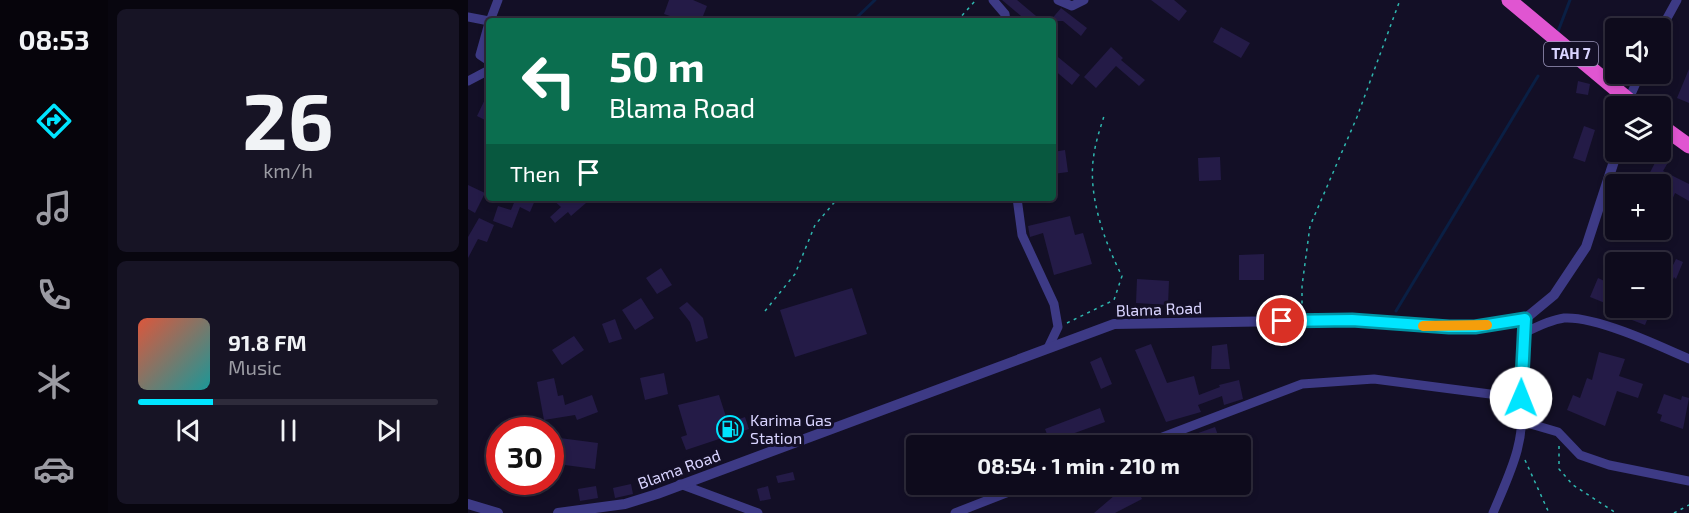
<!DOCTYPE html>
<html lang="en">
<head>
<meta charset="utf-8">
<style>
  :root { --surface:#0e0b1c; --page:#171425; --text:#f1f3f6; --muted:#9b9ba3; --line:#2e2b3b; --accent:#00e5ff }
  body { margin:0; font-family:"Exo 2",sans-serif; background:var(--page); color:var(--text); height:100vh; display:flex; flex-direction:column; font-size:22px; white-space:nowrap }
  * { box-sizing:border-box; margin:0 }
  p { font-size:20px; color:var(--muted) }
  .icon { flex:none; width:33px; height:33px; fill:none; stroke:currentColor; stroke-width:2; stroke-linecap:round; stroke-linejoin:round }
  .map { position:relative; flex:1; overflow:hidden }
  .drawer { display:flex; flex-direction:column; gap:9px; padding:9px; background:#08060f; width:360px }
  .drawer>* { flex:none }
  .guide { position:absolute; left:18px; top:18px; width:570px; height:183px; border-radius:6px; box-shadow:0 3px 9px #0003,0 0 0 2px var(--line); background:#0b6e4f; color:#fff; overflow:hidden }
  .controls { position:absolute; left:1137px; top:18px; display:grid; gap:12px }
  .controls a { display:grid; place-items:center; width:66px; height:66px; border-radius:6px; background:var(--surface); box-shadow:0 3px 9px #0003,0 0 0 2px var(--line); font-size:30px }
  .speed { position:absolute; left:18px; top:417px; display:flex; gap:12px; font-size:30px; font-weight:700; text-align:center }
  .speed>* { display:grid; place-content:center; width:78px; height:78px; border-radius:50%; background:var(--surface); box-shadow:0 3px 9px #0003,0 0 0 2px var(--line); line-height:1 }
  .speed .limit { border:9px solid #d22; background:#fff; color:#111 }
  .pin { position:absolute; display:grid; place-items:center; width:51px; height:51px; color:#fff; margin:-26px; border:3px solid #fff; border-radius:50%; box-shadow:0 2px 6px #0007 }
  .me { position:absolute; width:66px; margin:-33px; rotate:1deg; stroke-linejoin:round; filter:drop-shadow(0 0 4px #0008) }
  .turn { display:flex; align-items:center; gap:21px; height:126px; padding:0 24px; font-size:27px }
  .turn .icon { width:78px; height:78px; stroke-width:2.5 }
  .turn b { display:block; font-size:42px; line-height:51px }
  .then { display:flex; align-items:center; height:57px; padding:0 24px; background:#0003; gap:12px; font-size:22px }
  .drawer .widget { flex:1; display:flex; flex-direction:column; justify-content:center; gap:9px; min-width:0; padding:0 21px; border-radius:9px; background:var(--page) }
  .drawer .dial { align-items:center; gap:0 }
  .dial b { font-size:78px; line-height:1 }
  .song { display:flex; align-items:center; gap:18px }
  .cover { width:72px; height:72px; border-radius:9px; background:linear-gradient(135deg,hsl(10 70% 55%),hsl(180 70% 35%)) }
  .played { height:6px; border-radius:3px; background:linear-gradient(90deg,var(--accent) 25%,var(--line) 25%) }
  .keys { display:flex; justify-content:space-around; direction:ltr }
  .trip { position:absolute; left:438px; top:435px; width:345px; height:60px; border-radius:6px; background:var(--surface); box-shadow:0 3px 9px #0003,0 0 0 2px var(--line); font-weight:700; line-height:60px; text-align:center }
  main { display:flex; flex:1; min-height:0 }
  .tab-bar { display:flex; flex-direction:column; width:108px; justify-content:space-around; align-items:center; background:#06040b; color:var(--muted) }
  .tab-bar .icon { width:42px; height:42px }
  .tab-bar .on { color:var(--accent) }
  .tab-bar b { font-size:27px; color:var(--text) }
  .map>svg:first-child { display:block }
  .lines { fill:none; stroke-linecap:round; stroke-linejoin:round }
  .stream { stroke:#0a1f44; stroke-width:3 }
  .building { fill:#241b47 }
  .path { stroke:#2fb8b0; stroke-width:1.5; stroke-dasharray:3 4.5; stroke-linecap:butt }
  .minor { stroke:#3d3a85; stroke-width:9 }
  .tertiary { stroke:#3d3a85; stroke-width:10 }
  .trunk { stroke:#e055d1; stroke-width:15 }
  .route-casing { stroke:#0095a6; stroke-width:15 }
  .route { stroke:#00e5ff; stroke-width:10 }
  .slow { stroke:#f59e0b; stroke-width:10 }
  .labels { text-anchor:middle; stroke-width:6; stroke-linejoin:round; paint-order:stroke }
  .shield { fill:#130f26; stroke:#9e99be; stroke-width:1.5 }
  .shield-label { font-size:15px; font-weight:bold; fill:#d9d4ff }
  .street-label { font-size:16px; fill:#d9d4ff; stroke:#130f26 }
  .poi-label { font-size:16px; fill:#d9d4ff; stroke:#130f26; text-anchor:start }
</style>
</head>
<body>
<main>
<nav class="tab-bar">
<b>08:53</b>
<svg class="icon on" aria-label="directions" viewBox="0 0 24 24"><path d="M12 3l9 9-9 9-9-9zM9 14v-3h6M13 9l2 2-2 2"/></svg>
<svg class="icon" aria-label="music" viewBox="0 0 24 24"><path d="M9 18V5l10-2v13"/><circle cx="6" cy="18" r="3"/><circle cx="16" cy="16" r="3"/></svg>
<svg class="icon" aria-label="phone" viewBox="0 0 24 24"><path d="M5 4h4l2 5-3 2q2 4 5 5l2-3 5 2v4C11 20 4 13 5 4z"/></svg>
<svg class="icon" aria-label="climate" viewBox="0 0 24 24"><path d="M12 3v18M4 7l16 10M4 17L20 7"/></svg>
<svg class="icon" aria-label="car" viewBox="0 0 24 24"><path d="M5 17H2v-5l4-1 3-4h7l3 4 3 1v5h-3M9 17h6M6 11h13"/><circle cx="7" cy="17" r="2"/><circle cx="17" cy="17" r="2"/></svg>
</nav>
<section class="drawer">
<div class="widget dial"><b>26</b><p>km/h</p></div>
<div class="widget">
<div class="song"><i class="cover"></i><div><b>91.8 FM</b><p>Music</p></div></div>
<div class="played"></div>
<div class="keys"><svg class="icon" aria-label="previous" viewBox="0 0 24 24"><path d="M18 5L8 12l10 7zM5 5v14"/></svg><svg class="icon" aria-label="pause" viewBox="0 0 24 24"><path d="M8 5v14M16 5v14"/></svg><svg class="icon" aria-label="next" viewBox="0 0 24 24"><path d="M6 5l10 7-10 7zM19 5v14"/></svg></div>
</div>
</section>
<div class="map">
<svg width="1221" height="513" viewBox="0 0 1221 513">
  <rect width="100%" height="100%" fill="#130f26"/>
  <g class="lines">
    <path class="stream" d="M385,21L407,0
      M1089,34L1102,0
      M928,311L1070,76"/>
  </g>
  <path class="building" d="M201,0H225L239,6L233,21H217L196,14Z
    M534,0H549L574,21H559Z
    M683,0H706L719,11L711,21Z
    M593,8L619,28L613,36L595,21H582Z
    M1153,17L1168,28H1145Z
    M753,27L782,43L773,58L745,42Z
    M643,47L655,58L653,60L677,80L671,86L648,66L628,88L616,77Z
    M585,53L612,75L604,85L585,69Z
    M1221,69V103L1209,98Z
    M1110,81L1122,84L1120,95L1108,93Z
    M21,91V122L9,116Z
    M1116,126L1127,130L1117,162L1105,158Z
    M1192,146L1205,154L1195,171L1221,184V201L1207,193L1202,205L1192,201V184H1176L1190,157L1181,152H1192Z
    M597,150L600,172L585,174V152Z
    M752,157L753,180L731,181L730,158Z
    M0,185L17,193L7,213L0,209Z
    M48,198H68L62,212L52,207L44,228L25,221L30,206L43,210Z
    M83,198H113L118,203L103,216L100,212L87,223L82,217L93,207Z
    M602,216L607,235L615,233L624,264L586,275L575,233L562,237L560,226Z
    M11,218L26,225L19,242L10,239L0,258V237Z
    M796,254V280H771V255Z
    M1208,259L1215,262L1208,279L1206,277L1204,282L1192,278V260L1205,265Z
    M193,268L204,285L189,294L178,278Z
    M1130,278L1145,285L1137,303L1122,297Z
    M669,279L701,281L700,305L668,303Z
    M384,288L399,334L327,357L312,310Z
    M173,298L186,318L167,330L154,310Z
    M219,302L235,318L240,338L228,342L222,322L211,308Z
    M1154,308H1184L1177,325L1151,315Z
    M147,319L154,339L141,343L134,324Z
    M106,336L116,350L94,365L84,350Z
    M683,344L699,383L726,376L731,395L752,387L751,385L771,380L775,399L756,405L754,396L730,405L733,412L698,422L667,350Z
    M759,344L762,369H743L744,346Z
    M1131,352L1157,359L1151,376L1175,384L1170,398L1149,391L1137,426L1099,410L1105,395L1112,398L1119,378L1124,380Z
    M633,357L644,384L633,389L622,362Z
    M196,373L200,394L177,400L172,378Z
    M86,378L90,396L95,395L97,405L124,395L130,412L109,420L107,415L76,420L69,382Z
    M1196,394L1213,400L1214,396L1221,398L1215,429L1192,421L1194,415L1189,413Z
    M251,395L260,423L277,417L281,429L218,450L213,437L219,435L210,405Z
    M632,408L637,422L582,442L577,429Z
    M747,427L754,446H722L719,437Z
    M84,437L130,443L127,469L82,463Z
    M325,472L327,480L310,483L308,476Z
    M163,484L165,494L147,498L145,488Z
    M642,484H667L674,499L647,513H626L647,495Z
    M128,486L130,498L112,501L110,489Z
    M300,486L303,499L292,501L289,489Z"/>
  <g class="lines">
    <path class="path" d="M489,21L508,0
      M297,311L327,274L347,225L370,198
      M834,311V286L842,226L889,117L932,0
      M599,323L646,300L654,276C636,241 619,194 626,154C628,140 633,126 637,113
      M1091,446V469L1105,485L1148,513
      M1057,460L1081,513
      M1206,513L1221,505"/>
    <path class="minor" d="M525,0L537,14L538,21
      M590,0L604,6L616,0
      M0,17L21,21
      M22,21L30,0
      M21,23L12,55L21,61
      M1192,31L1209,0
      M0,81L21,70
      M1160,101L1172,74
      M549,198L554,235L586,304L590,327L580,348
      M1056,333C1068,327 1082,320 1096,318C1128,316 1190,345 1221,359
      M1053,402L1057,319
      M1054,419L1056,422L1090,432L1112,455L1141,465L1221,481
      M671,446L834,384L906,379L1053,398C1058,443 1042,472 1025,513
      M212,484L290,513
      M487,513L561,484"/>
    <path class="tertiary" d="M0,504L30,513
      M90,513L157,504L189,494L646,324L884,320L981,328L1007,327L1057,319L1086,295L1118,247L1149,152"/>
    <path class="trunk" d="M1041,0L1168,106
      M1192,125L1221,146"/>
  </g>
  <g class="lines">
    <defs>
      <path id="route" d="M814,321L884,320L981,327H1007L1057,319L1053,398"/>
    </defs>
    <use href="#route" class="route-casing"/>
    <use href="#route" class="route"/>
    <path class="slow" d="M955,326L1019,325"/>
  </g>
  <defs>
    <symbol id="fuel-ring" viewBox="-11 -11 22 22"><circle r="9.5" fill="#130f26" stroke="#00e5ff" stroke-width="1.5"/><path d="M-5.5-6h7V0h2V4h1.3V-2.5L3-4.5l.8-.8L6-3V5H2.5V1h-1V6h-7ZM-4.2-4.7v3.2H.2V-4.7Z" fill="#00e5ff"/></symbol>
  </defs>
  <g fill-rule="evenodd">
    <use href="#fuel-ring" x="247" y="414" width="30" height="30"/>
  </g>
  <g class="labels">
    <rect class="shield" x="1076" y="42" width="54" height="24" rx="4.5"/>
    <g class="shield-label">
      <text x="1103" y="59">TAH 7</text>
    </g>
    <g class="street-label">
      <text transform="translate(691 309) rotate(-2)" y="6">Blama Road</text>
      <text transform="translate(211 469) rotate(-20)" y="6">Blama Road</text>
    </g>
    <g class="poi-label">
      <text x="282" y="426">Karima Gas<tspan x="282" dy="18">Station</tspan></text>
    </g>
  </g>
</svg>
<div class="controls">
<a><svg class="icon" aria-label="sound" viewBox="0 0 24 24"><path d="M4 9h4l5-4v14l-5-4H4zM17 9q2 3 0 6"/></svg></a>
<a><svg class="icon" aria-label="layers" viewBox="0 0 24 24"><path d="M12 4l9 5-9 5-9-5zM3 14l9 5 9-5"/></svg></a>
<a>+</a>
<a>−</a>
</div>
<div class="speed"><div class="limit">30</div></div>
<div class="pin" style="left:814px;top:321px;background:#d93025"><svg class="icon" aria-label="arrive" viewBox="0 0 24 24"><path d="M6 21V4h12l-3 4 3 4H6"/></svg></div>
<svg class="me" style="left:1053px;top:398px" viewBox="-20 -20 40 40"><circle r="19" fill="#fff"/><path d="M0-13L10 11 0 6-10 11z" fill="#00e5ff"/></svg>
<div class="trip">08:54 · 1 min · 210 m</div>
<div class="guide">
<div class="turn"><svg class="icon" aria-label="left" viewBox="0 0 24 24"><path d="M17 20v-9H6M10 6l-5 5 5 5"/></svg><div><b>50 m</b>Blama Road</div></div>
<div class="then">Then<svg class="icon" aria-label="arrive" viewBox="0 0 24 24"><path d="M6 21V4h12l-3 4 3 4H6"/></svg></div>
</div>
</div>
</main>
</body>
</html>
